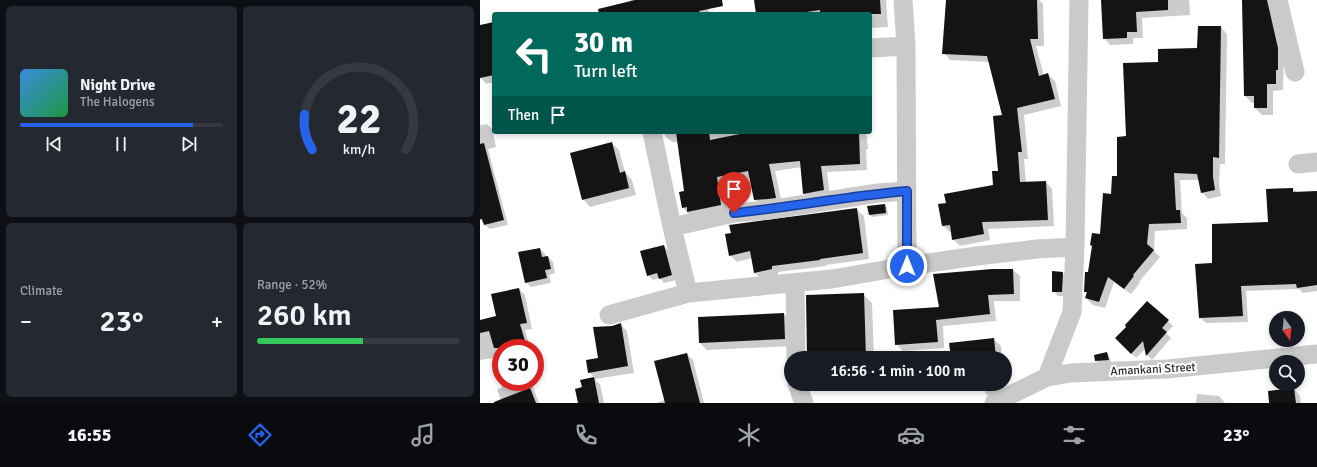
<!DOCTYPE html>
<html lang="en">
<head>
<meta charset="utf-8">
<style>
  :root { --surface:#171b24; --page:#242831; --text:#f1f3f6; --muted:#9ea1a6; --line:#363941; --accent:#2563eb }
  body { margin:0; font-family:Signika,sans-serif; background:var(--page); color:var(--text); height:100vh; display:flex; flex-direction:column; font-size:15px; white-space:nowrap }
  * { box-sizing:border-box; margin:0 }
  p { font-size:13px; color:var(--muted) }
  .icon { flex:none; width:22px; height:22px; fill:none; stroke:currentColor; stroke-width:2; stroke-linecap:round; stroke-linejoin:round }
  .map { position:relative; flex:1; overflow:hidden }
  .panel { display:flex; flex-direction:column; gap:6px; padding:6px; background:#0d0f14; width:480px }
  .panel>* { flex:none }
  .guide { position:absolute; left:12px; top:12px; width:380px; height:122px; border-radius:4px; box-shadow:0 2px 6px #0003; background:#00695c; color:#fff; overflow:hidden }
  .needle { width:26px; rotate:165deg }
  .controls { position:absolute; left:789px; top:311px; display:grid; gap:8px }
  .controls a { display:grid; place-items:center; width:36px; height:36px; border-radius:50%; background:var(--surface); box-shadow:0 2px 6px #0003; font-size:20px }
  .speed { position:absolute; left:12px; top:339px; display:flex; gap:8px; font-size:20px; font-weight:700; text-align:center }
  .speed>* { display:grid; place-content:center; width:52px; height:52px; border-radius:50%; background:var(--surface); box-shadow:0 2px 6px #0003; line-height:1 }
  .speed .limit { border:6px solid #d22; background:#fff; color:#111 }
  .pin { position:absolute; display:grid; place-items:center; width:34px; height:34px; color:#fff; margin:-41px -17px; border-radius:50% 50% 50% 0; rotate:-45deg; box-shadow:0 0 4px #0007 }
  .pin .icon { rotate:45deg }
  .me { position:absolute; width:44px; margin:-22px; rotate:0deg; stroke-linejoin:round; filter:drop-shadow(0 0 3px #0008) }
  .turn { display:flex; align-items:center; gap:14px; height:84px; padding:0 16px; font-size:18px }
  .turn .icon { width:52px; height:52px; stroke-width:2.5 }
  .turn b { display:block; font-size:28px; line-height:34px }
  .then { display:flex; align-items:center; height:38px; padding:0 16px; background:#0003; gap:8px; font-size:15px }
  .big { font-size:30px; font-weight:600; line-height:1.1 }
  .panel .tile { flex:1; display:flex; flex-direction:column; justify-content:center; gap:6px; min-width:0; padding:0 14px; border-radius:6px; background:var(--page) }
  .panel .dial { align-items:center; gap:0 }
  .dial svg { height:104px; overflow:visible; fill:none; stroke:var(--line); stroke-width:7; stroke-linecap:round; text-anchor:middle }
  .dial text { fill:var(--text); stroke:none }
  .song { display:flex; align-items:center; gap:12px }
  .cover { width:48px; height:48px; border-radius:6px; background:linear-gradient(135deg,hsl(210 70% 55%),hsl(140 70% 35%)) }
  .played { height:4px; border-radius:2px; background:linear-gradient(90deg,var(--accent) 85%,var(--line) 85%) }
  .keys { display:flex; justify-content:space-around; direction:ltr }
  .heat { display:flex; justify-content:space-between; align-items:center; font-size:22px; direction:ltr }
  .charge { height:6px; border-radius:3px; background:linear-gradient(90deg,#34c759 52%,var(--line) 0) }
  .panel .tiles { flex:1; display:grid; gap:6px; grid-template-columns:repeat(2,1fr) }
  .trip { position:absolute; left:304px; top:351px; width:228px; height:40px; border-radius:20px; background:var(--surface); box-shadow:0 2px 6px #0003; font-weight:600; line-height:40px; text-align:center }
  .tabs { display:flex; height:64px; justify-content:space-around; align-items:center; background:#090b0e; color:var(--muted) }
  .tabs .icon { width:28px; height:28px }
  .tabs .current { color:var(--accent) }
  .tabs b { font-size:18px; color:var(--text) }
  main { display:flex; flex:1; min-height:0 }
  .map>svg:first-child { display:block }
  .shadow { fill:#0003 }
  .building { fill:#141414 }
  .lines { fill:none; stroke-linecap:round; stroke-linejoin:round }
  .minor { stroke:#cacaca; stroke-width:19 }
  .route-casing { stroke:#184099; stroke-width:10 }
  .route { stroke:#2563eb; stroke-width:7 }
  .labels { text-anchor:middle; stroke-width:4; stroke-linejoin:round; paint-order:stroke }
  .street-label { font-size:12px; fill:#2d2d2d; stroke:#fff }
</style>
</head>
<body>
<main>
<section class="panel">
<div class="tiles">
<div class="tile">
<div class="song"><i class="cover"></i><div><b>Night Drive</b><p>The Halogens</p></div></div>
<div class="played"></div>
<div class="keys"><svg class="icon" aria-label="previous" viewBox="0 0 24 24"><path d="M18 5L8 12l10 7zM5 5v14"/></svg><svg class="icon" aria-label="pause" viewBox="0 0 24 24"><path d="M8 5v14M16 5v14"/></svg><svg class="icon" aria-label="next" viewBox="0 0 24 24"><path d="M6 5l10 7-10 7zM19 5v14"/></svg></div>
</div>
<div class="tile dial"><svg viewBox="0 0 100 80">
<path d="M14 69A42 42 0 1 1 86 69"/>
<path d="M14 69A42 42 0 0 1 8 42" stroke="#2563eb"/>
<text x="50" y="56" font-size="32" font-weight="700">22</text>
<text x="50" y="72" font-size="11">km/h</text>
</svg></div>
<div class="tile"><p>Climate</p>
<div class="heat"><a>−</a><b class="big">23°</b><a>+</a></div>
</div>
<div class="tile"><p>Range · 52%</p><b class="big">260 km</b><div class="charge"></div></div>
</div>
</section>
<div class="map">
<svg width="837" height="403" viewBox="0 0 837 403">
  <rect width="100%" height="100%" fill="#fff"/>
  <path class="shadow" d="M150,0H227L229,14H127L151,2Z
    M275,0H406L408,27L390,28V14H277Z
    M513,0H559L563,4L564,46H556L564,76L568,74L575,81L581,106L544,115L548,159H544L546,183L566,182L572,189L574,226L508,229L510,240L480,246L473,239L472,232H470L463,226L467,204L514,185L519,172L523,116L510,62L470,60L464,53Z
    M622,0H709L710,15L662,18L663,38H653V44L630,45L624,38Z
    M763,0H789L804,56L803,90L793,91V115H782L775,108V103H772L765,96Z
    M14,23V82L6,84L0,77V26Z
    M741,27L747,34L745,164H740L739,184L741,196L728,199L722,192L719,180H700L702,213L707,218V229L675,231L674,251L680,257L659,282L660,283L651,294L634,282L625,308L613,305L606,298L608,294L605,291L609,273L638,177L647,137L679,63L718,49Z
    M7,124L12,129L16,147L8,149L28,225L10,229L0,220V125Z
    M184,132H384L387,137L388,149H386L387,170L347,172L350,197L331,200L324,193L322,167L295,171L302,204L282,206L275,200L270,178L243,184L247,211L209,214L203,208L206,192L198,144L196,142H192L185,136Z
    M132,143L139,150L145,172L152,180L156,195L110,207L103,199Z
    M813,189L817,192H837V291L823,293L819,289L766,291L768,322L726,323L720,318L734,263L789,223Z
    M405,205L407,207L408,215L392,217L390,215Z
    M377,210L384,216L389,259L346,265V266L298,272V276L281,279L274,272L272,258L257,262L250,255Z
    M184,246L189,251L196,280L184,283L180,278L173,280L168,275Z
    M60,249L65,254L66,257H68L73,262L75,273L69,275L71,283L51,287L46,282Z
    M533,270L540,276V301H514L516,321L463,326L464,348L423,351L416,344Z
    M582,273L587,277L586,296H578L573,291Z
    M39,289L45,295L52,329L45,330L50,348H21V382H51L59,403H22L17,389L22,388L13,358L0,360V321L17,317Z
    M383,294L392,303L394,358H328Z
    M667,302L693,326L686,333L691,338L672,360L667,355L666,348L656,358L636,338L648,327Z
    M304,314L311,321L312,346L227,350L220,343Z
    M140,324L147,331L154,373L115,379L120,384L124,403H99L103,388L101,381L115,378L109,372L119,359L132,327Z
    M514,339L521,346L522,358H472Z
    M627,353L629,355L631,362L618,363L616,360Z
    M207,354L213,360L224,403H176L185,400Z
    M55,364L59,379L55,380Z
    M341,384H377V389L348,390Z
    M478,384H503L481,386Z
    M505,384H524V396L512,399L505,393Z
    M814,389L820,396L821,403H790Z
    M717,394L739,396L745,403H716Z"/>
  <path class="building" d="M155,0H242L243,6L219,11L220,14H119L118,9Z
    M274,0H400L401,14H340V10L313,14H276Z
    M466,0H557L558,39H550L559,76L568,73L575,99L537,108L542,152H538L540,182L566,181L568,220L502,222L504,234L472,240L470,225L462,226L458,204L466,203L464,194L513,185L512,171H518L513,116L522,115L507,56L462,54Z
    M621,0H688V10L656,12L657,32H647V38L623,39Z
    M762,0H787L798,48V70H796V84H787V108H774V96H764Z
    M14,22V75L0,78V25Z
    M718,26H741L739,158L733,157V177L735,190L721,193L717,174L694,173L696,210H700L701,223L669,224L667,244L674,250L653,275L654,276L644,289L628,277L619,302L605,298L607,292H604L605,272H608L612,246L610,245L612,233L620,234L623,193L631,194L632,176H637V137L646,136L643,63L678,62V49L717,48Z
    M196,132H229L230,140L270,132H379L380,164L341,166L344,190L323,194L320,161L289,164L296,198L288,199L274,200L268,171L237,177L241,205L207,212V207L202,208L199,192L204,191Z
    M132,142L140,173L145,171L149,188L102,200L90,153Z
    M4,143L24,220L4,225L2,219H0V144Z
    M813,188V192L837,191V285L817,288L816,284L761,286L763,316L719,318L715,264L732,263V224L788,222L786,189Z
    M405,204L406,213L389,215L387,206Z
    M377,208L383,253L340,259V260L292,266V269L274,273L270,251L249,256L245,234L251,233L249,225Z
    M184,245L192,275L179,279L177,273L167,276L160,251Z
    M60,248L62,257L68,256L71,269L65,270L67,278L45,283L38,252Z
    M512,269H533L534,294L508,295L510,314L456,320L458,342L415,345L413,310L459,307L453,274Z
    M572,271L583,272L582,292H572Z
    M39,288L47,323L40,324L47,348H14L9,331L0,333V320L16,316L11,294Z
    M384,293L386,358H327L326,295Z
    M667,301L689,320L682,328L687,332L666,356L663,341L651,354L635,338L646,327L645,325Z
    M304,313L305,339L219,343L218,317Z
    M141,323L148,366L108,373L106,360L118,358L113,327L132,326Z
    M514,338L516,358H471L469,343Z
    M627,352L629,360L615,361L614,355Z
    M207,353L220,403H185L174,361Z
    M114,377L119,403H98L95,389L102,387L100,380Z
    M50,388L56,403H14V402Z
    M814,388L816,403H789L788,391Z"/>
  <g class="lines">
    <path class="minor" d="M423,0L426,46L427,266
      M798,0L815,72
      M390,48L426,46
      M172,132L192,227L208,293
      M818,164L837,162
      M192,227L254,213L289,210L398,193L427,191
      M315,283L316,358
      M129,315L208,293L352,279L427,266L497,256L557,249L595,247
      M567,377L592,312L595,247L599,0
      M317,384L324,403
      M514,403L567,377L591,373L687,369L837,354"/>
  </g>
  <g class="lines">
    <defs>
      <path id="route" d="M254,213C312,207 369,196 427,191V266"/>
    </defs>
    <use href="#route" class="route-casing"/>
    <use href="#route" class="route"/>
  </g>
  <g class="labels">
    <g class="street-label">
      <text transform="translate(673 369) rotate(-3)" y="4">Amankani Street</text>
    </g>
  </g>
</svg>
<div class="controls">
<a><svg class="needle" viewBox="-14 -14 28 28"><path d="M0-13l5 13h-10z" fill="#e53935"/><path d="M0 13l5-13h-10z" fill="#9ea1a6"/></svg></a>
<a><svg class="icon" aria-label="search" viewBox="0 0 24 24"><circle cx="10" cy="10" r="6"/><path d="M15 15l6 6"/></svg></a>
</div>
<div class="speed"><div class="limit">30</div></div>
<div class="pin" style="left:254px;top:213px;background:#d93025"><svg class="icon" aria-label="arrive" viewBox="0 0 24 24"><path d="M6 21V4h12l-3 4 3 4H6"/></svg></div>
<svg class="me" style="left:427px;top:266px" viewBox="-20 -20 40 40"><circle r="17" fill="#2563eb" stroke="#fff" stroke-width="3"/><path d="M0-11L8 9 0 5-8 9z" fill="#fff"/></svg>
<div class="trip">16:56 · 1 min · 100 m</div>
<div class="guide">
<div class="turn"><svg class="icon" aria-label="left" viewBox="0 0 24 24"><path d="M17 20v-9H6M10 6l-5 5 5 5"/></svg><div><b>30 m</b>Turn left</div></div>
<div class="then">Then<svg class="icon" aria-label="arrive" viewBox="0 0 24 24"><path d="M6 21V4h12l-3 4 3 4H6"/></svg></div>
</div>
</div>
</main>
<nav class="tabs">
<b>16:55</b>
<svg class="icon current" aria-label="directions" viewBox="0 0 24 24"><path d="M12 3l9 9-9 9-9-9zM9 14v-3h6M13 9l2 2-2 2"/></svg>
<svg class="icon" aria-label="music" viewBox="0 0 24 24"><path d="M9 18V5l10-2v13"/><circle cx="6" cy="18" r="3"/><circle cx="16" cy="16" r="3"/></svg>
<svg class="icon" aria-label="phone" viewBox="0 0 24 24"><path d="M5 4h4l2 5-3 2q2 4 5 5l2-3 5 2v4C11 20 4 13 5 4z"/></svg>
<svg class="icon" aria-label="climate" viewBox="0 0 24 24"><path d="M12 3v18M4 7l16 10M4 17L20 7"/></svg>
<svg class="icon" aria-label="car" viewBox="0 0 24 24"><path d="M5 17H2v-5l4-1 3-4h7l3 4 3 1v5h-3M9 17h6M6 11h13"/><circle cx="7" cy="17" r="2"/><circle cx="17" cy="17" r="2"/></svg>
<svg class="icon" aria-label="filters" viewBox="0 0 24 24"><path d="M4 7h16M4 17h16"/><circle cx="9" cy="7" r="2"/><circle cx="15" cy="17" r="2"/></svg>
<b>23°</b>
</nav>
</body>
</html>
